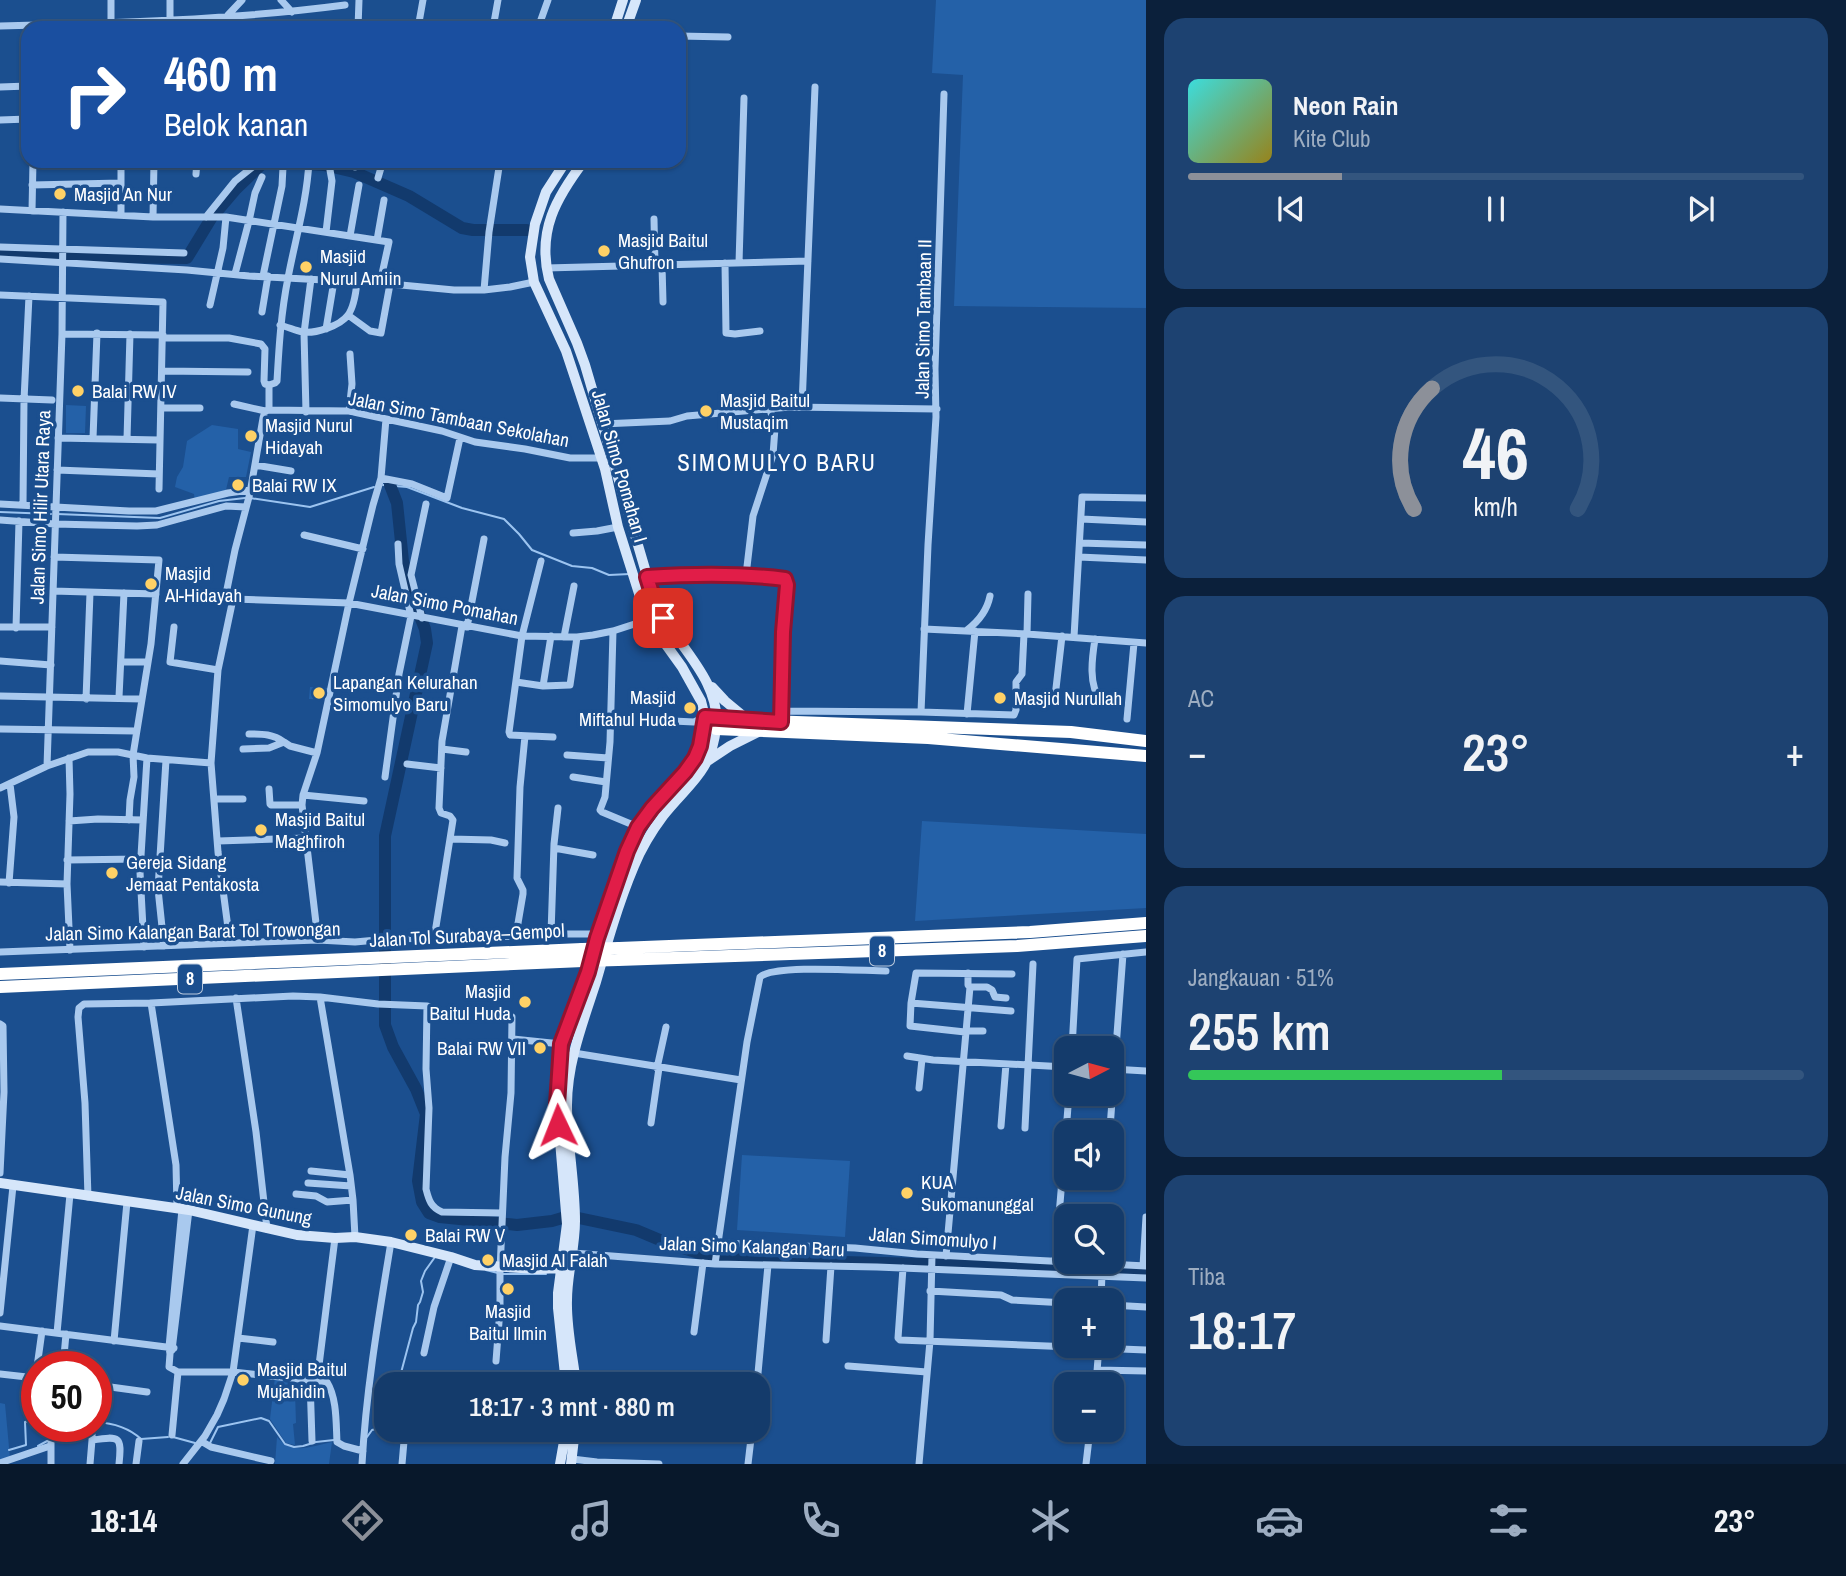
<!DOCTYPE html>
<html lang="id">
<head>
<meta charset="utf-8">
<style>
  :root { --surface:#143b6b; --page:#1d4271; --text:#f1f3f6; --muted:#9dadc1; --line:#33557e; --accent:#8c9099 }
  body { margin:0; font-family:"Archivo Narrow",sans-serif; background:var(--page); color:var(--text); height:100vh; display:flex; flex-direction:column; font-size:26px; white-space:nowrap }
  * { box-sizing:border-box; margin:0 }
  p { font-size:23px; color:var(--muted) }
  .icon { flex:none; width:38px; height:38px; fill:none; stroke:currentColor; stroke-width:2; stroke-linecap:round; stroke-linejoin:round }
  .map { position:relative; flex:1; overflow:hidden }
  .sheet { display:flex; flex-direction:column; gap:18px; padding:18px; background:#0b203b; width:700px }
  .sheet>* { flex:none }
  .top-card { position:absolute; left:21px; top:21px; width:665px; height:147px; border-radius:21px; box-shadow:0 2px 5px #0004,0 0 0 2px var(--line); background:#1a4fa0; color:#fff; overflow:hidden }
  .needle { width:46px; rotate:84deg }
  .controls { position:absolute; left:1054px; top:1036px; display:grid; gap:14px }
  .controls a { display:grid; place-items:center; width:70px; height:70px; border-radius:14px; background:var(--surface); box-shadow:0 2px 5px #0004,0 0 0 2px var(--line); font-size:35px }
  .speed { position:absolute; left:21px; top:1351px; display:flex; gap:14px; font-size:35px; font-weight:700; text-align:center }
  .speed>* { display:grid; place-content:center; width:91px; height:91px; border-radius:50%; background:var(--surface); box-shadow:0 2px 5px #0004,0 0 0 2px var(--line); line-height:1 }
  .speed .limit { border:10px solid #d22; background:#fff; color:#111 }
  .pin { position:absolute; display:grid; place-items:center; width:60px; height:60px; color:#fff; margin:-30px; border-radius:14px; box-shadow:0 4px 10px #0006 }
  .me { position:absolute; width:77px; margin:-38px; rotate:358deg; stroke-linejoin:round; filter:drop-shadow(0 0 5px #0008) }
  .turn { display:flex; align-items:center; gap:24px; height:147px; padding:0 28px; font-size:32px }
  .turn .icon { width:91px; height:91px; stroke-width:2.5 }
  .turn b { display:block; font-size:49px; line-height:60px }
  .big { font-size:52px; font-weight:600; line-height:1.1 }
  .sheet .widget { flex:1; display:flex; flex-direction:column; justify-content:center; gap:10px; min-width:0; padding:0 24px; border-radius:21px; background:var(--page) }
  .sheet .dial { align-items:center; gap:0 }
  .dial svg { height:182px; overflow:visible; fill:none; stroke:var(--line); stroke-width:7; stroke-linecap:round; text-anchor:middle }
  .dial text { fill:var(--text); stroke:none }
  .song { display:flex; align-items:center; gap:21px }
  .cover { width:84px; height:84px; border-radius:10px; background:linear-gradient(135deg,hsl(180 70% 55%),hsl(50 70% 35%)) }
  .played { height:7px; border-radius:4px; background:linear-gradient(90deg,var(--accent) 25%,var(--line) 25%) }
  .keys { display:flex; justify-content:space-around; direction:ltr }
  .heat { display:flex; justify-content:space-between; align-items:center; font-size:38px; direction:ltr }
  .charge { height:10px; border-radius:5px; background:linear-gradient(90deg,#34c759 51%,var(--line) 0) }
  .trip { position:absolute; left:374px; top:1372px; width:396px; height:70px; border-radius:21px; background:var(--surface); box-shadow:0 2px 5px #0004,0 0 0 2px var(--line); font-weight:600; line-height:70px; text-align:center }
  .dock { display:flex; height:112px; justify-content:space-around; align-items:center; background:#08182b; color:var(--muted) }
  .dock .icon { width:49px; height:49px }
  .dock .active { color:var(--accent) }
  .dock b { font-size:32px; color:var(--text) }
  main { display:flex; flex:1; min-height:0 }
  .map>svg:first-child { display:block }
  .green { fill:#2461a8 }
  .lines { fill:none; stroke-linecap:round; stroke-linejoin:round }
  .stream { stroke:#9cc4f0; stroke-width:2 }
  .river { stroke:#123a6d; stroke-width:12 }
  .minor { stroke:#a9c9ee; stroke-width:7 }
  .secondary { stroke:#d6e6fa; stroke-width:10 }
  .motorway { stroke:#fff; stroke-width:12 }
  .motorway-bridge { stroke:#fff; stroke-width:12 }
  .route-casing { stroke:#92132f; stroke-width:18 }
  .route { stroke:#e11d48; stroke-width:12 }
  .poi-dot { fill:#ffd166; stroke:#1b4f8f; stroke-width:2.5 }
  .labels { text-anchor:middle; stroke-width:7; stroke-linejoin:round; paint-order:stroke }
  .shield { fill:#1b4f8f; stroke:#bbcadd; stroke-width:2 }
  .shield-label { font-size:18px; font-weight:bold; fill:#fff }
  .poi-label { font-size:19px; fill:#fff; stroke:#1b4f8f; text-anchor:start }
  .street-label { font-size:19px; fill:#fff; stroke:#1b4f8f }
  .quarter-label { font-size:23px; letter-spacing:2px; fill:#fff; stroke:#1b4f8f }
</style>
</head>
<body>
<main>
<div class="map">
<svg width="1146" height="1464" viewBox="0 0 1146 1464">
  <rect width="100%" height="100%" fill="#1b4f8f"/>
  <path class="green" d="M936,0H1146V308L954,306L963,75L932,73Z
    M66,405L86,406L85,433H66Z
    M212,425L238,429V449L251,452L246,477H229L225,494L195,502L194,494L175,487L177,477L183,467L187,441Z
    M310,687L329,688L328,700L309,699Z
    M922,821L1146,834V908L915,921Z
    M742,1155L850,1161L845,1237L737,1230Z
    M275,1377L288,1379L287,1391L295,1392L296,1423L293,1424L295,1445L286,1443L270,1419Z
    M0,1403L5,1404L10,1458L0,1460Z
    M277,1437C293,1456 311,1446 332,1442L329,1464H275Z"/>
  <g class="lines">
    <path class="stream" d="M383,485L407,487L462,508L504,519L519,534L532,550L572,566L592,568L609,575L630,574
      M250,498L310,507L374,487
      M0,512L51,514
      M57,514L160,518L219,501L245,498
      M486,1270L498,1273
      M503,1274H546
      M398,1384L413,1328L416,1322L418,1305L420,1302L423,1292L421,1281L425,1271L435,1257
      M96,1422C113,1423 129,1428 141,1439L168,1437
      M173,1437L195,1443
      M367,1437L372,1430L387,1426
      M54,1439L66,1435L83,1426
      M210,1443L218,1427L261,1418L269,1421L285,1444L294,1447L303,1446L316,1442L334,1440
      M38,1446L49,1440
      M9,1450L26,1445L25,1422L29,1421"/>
    <path class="river" d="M0,251L92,257L187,258L212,217L235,190L263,163L266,161L324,165L354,172L409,196L462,228L473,230H527
      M390,485L397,503L403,561L410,591L425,629L427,643L385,836V1025L393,1047L416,1089L426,1114L418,1181L422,1202L429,1213L440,1217L517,1225L552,1221L569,1216L636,1230L667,1243L718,1259L1004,1266L1146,1274"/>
    <path class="minor" d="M170,0V21
      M281,0L292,12
      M228,15L242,0
      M111,23V0
      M0,26C115,23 230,20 345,5
      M358,28L359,0
      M418,28L423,0
      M493,28L498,0
      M538,28L548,0
      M679,36L728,37
      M0,87L28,86
      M0,120L28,119
      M223,165V161
      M355,167V161
      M196,174L197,161
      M378,178L383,161
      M32,185L121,183
      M0,209L153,217H226L389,242L380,283
      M32,211L33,161
      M121,215V161
      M153,217L154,161
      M206,217L235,181L260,161
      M654,219L655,265
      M326,232L332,181L330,170L331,161
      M350,236L359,185
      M377,240L384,200
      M0,247L184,253
      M0,259L187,270L249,276L380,283L454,290H484L510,287L534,282
      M725,263L726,333L735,334L760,331
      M739,263L744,98
      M662,265L663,302
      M546,268L808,261
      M235,274L249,221L255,193L262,177
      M263,276L282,186L283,167
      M484,290L489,232L500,161
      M0,295L163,302L159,489
      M210,305L223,248L226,217
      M262,312L268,276
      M348,315L370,331L381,333L390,284
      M280,325C287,327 295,330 302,332C315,334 340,326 348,315C354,307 356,292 357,282
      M326,329L334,281
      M62,334L163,335
      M163,338H229L261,344L265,349L264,381L265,384L269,385
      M162,371L248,372
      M0,398L52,400
      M234,404L265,411
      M802,406L815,87
      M161,408H200
      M269,410L349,411L442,431L475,442L525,449L570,458H601
      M269,410V385L275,383L277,381C279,346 281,313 288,278C295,240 307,201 309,161
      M349,411L352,384L350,354
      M306,412L304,333L311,279
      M602,424L670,421L687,416L790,407L937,409
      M58,438L159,440
      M93,438L97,333
      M127,439L130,334
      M255,465L291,471
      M57,470L159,474
      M381,478L412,484L447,498L460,438
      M0,504L129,511H156L228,493L250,490
      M23,505L24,400L29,296
      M1081,519L1146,522
      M0,520L55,524L137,526L157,525L226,506L246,507
      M573,533L597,531L618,527
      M304,535L363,549
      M1080,543L1146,545
      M398,544L399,564L411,616
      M54,557L159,560L151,644L133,755L134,777L130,800L129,820
      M1079,557L1146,560
      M541,561L522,636L509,732L510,735L553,737
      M746,575L785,579L787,582L783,632L782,711
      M647,577L695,574L746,575L753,516L773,455L775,428L770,409
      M53,591L156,594
      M233,599L349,603L522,636L577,637L593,635L613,631L650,619
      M233,599L227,597L226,594L235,550L250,493L263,418L265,411L269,410
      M422,618L411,575L426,504
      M0,627H52
      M174,627L170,662L218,670
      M467,627L484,539
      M16,628L19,521
      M924,629L1027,634L1146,643
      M967,630C979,621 987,611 990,596
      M613,631L610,742L605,797L600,810L602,812L638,827
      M1027,634L1028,594
      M551,636L543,686L570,685L577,637
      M564,637L574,586
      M1074,637L1082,497L1146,498
      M1095,639C1092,658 1088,685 1101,701
      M0,661L51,665
      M121,662H148
      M516,682L543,686
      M0,696L142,699
      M119,697L124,593
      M1055,697L1062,636
      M86,699L90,593
      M921,712L928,545L936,417L935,369L944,94
      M967,714L975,631
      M610,718L694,722L705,717L717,719
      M1127,719L1134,643
      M781,723L782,711L921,712L1014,715L1016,710V682L1022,674L1024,634
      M0,729L136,731
      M249,734C263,734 273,734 284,742
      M243,749L269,748L284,742L290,746L317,753L303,795L302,805L318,940
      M442,749L466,752
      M317,753L349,603L373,505L381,478L386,419
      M567,755L608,758
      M69,758L70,794L67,884L70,950
      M407,764L441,768
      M47,766L62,334L63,212
      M385,777L399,674L411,616
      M573,777L606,782
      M0,788L47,766L88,752H118L147,758L211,763
      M269,789L270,804L271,805H302
      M303,795L364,801
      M214,799H243
      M69,821L98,819L143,820
      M451,839L491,840L505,843
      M218,841L307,838
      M554,848L593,855
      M67,860L140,859
      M0,882L67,884
      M9,883L14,817L10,784
      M551,934L554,844L558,808
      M516,935L523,894V890L517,878L520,787L525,736
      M434,939L453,820L450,816L441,813L439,808L442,741L462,626
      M230,943L218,852L211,763L218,670L233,599
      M164,946L158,889L166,760
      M144,947L140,872L147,758
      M0,952L260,942L318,940L355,942L388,939L493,937L551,934H599
      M970,987H987L992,990L995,997L1006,998
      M320,997L350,1175L353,1200L355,1237
      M236,998L256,1132L267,1229
      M151,1003L176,1165L177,1208
      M911,1003L1011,1011
      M427,1006L426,1069L429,1108L426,1189C429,1201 431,1207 442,1212L502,1213
      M0,1024L3,1026L4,1092L0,1173
      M965,1031H983
      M965,1032L910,1026L911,1003L916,973L1012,974
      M513,1039L561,1044
      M1072,1048L1077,959L1146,952
      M574,1053L741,1080
      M907,1056L933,1060L1066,1067
      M657,1068L666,1027
      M1112,1069L1146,1071
      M919,1088L922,1059
      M651,1123L659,1068
      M1001,1126L1006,1064
      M1025,1128L1033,964
      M1110,1128L1123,954
      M1066,1132L1069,1094
      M311,1171L350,1175
      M308,1183L351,1186
      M296,1194L316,1196L327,1202L353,1200
      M88,1197L85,1103L78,1017L79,1008L84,1004L151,1003L293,996L320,997L378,1004L427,1006L435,1010L512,1017L511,1093L505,1157L500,1270V1309L496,1361
      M182,1209L169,1347L170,1354L169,1367L178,1372H233L327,1382C337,1398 336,1423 337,1442L344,1446L363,1451
      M718,1243L855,1248L917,1254L1146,1266
      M573,1253L715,1264L877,1267L1146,1278
      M946,1256L970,987L968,985V973
      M1055,1262L1066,1133
      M715,1264L747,1042L760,977C774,964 864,971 886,971
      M1143,1266L1146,1217
      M903,1268L898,1338L900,1340L1146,1350
      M930,1291L1001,1295L1012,1300L1066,1303
      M1101,1300L1102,1273
      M1111,1305L1146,1307
      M0,1313L13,1186
      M0,1326L174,1348
      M694,1332L703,1263
      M57,1333L70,1194
      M238,1338L273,1342
      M826,1340L831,1266
      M114,1341L127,1202
      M172,1350L189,1210
      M424,1353L434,1307L451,1257
      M848,1366L927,1372
      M37,1367L42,1331
      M63,1367L66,1334
      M1098,1370L1146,1371
      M0,1374L36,1378L37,1370
      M310,1380L312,1441
      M317,1381L335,1238
      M757,1384L768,1265
      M1096,1384L1099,1346
      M96,1385L147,1392
      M31,1418H37
      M172,1435L178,1372
      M92,1440V1426
      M201,1441L211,1447L271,1461
      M572,1459L597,1462L659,1464
      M0,1463L50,1446
      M51,1464V1440
      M90,1464L92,1440C120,1436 122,1436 119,1464
      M136,1464L139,1441
      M183,1464L205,1436L217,1415L224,1399L233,1372L253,1225
      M362,1464C366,1390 379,1315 391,1242
      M402,1464L405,1430
      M748,1464L752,1430
      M919,1464L930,1341L932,1255
      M1086,1464L1090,1430"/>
    <path class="secondary" d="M614,28L623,0
      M626,28L636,0
      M566,161L546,192L535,224L530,257L534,282L566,351L578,387L605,469L618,527L642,603L659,635L682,667L701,701L705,717L700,746L695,758L686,772L652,809L638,827L627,851L598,938L588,972L561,1044L557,1105L567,1224L558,1293V1308L566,1384
      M712,687L725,701L748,720
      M709,760L730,746L758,732
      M0,1183L189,1210L297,1235L335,1238L355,1237L391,1242L451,1257L475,1265L537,1269L562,1268
      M576,1384C573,1357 566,1328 567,1300C567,1274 575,1248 575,1221C575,1182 567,1144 567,1105C567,1063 583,1022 596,982C607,943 618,904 634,866C641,849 651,832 663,816C688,784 711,773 716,728C722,680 674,643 655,603L585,365L577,343L549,279C537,231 556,198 584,161
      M560,1464L566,1430
      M571,1464L575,1430"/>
    <path class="motorway" d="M717,719L1071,732L1146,741
      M716,729L928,738L1146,756
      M619,948L1030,932L1146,923
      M618,960L1017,946L1146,936
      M0,974L582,949
      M0,987L583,961"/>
    <path class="motorway-bridge" d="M582,949L619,948
      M583,961L618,960"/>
  </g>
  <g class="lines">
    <defs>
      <path id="route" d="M558,1125L557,1105L561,1044L588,972L597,938L627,851L638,827L652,808L685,772L695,758L700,746L705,717L781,722L783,632L787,585L785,579C739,573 693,574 647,577L655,603L663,618"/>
    </defs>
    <use href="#route" class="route-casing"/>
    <use href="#route" class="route"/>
  </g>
  <g class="poi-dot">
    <circle cx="60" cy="194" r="7"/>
    <circle cx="604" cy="251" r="7"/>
    <circle cx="306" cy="267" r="7"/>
    <circle cx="78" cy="391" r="7"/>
    <circle cx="706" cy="411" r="7"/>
    <circle cx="251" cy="436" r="7"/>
    <circle cx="238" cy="485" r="7"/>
    <circle cx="151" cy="584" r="7"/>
    <circle cx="319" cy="693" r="7"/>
    <circle cx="1000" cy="698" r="7"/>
    <circle cx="690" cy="708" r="7"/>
    <circle cx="261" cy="830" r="7"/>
    <circle cx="112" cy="873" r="7"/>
    <circle cx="525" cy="1002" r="7"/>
    <circle cx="540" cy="1048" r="7"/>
    <circle cx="907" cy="1193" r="7"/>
    <circle cx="411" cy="1235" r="7"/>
    <circle cx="488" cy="1260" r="7"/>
    <circle cx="508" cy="1289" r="7"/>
    <circle cx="243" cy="1380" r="7"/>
  </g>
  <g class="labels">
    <g class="shield">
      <rect x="870" y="936.5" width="24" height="29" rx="5"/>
      <rect x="178" y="964.5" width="24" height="29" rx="5"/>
    </g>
    <g class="shield-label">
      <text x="882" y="957">8</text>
      <text x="190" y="985">8</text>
    </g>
    <g class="poi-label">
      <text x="74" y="201">Masjid An Nur</text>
      <text x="618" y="247">Masjid Baitul<tspan x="618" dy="22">Ghufron</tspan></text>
      <text x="320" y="263">Masjid<tspan x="320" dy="22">Nurul Amiin</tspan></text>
      <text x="92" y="398">Balai RW IV</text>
      <text x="720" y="407">Masjid Baitul<tspan x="720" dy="22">Mustaqim</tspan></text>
      <text x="265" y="432">Masjid Nurul<tspan x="265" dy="22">Hidayah</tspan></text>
      <text x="252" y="492">Balai RW IX</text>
      <text x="165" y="580">Masjid<tspan x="165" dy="22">Al-Hidayah</tspan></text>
      <text x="333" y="689">Lapangan Kelurahan<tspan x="333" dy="22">Simomulyo Baru</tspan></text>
      <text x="676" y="704" text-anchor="end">Masjid<tspan x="676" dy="22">Miftahul Huda</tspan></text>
      <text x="1014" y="705">Masjid Nurullah</text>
      <text x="275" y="826">Masjid Baitul<tspan x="275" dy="22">Maghfiroh</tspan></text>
      <text x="126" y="869">Gereja Sidang<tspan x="126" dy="22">Jemaat Pentakosta</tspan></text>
      <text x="511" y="998" text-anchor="end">Masjid<tspan x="511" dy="22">Baitul Huda</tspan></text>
      <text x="526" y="1055" text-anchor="end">Balai RW VII</text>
      <text x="921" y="1189">KUA<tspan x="921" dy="22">Sukomanunggal</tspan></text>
      <text x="425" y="1242">Balai RW V</text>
      <text x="502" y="1267">Masjid Al Falah</text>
      <text x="508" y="1318" text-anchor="middle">Masjid<tspan x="508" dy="22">Baitul Ilmin</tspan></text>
      <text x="257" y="1376">Masjid Baitul<tspan x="257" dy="22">Mujahidin</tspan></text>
    </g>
    <g class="street-label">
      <text transform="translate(923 319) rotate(-89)" y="7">Jalan Simo Tambaan II</text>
      <text transform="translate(459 419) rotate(11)" y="7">Jalan Simo Tambaan Sekolahan</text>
      <text transform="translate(620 466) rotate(74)" y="7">Jalan Simo Pomahan I</text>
      <text transform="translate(40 507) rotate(-88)" y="7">Jalan Simo Hilir Utara Raya</text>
      <text transform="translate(445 604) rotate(11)" y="7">Jalan Simo Pomahan</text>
      <text transform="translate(193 931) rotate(-1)" y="7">Jalan Simo Kalangan Barat Tol Trowongan</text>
      <text transform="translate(467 935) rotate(-3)" y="7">Jalan Tol Surabaya–Gempol</text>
      <text transform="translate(244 1205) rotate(11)" y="7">Jalan Simo Gunung</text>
      <text transform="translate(933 1238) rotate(4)" y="7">Jalan Simomulyo I</text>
      <text transform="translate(752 1246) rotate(2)" y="7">Jalan Simo Kalangan Baru</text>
    </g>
    <g class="quarter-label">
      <text x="777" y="471">SIMOMULYO BARU</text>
    </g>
  </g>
</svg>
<div class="controls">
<a><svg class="needle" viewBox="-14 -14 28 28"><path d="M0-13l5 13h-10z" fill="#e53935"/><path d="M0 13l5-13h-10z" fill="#9dadc1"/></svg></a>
<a><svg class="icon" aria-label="sound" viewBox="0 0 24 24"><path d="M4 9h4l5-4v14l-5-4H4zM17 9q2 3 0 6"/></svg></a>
<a><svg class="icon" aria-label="search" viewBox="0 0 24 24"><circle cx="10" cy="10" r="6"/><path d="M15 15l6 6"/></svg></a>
<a>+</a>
<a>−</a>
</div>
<div class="speed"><div class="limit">50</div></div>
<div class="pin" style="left:663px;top:618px;background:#d93025"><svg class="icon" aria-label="arrive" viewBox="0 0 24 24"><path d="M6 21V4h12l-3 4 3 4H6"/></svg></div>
<svg class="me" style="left:558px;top:1125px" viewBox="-20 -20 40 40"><path d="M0-17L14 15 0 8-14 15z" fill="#e11d48" stroke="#fff" stroke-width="4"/></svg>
<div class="trip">18:17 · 3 mnt · 880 m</div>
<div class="top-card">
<div class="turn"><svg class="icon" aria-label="right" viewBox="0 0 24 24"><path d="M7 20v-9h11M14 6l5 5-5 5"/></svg><div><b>460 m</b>Belok kanan</div></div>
</div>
</div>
<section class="sheet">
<div class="widget">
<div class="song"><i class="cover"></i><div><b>Neon Rain</b><p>Kite Club</p></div></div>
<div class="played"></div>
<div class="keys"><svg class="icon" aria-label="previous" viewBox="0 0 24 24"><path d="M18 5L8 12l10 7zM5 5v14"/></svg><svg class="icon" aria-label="pause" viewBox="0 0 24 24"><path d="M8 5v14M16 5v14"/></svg><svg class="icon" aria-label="next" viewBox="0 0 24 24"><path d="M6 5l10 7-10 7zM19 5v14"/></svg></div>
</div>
<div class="widget dial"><svg viewBox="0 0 100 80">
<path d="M14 69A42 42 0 1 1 86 69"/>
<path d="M14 69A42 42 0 0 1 22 16" stroke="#8c9099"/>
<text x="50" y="56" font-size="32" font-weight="700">46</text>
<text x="50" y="72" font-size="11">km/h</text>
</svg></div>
<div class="widget"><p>AC</p>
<div class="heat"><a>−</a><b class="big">23°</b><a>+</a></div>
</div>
<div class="widget"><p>Jangkauan · 51%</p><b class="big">255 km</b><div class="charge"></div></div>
<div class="widget"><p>Tiba</p><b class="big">18:17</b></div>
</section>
</main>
<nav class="dock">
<b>18:14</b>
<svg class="icon active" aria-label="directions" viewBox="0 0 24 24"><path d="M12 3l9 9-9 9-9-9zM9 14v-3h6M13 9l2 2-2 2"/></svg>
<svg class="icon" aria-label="music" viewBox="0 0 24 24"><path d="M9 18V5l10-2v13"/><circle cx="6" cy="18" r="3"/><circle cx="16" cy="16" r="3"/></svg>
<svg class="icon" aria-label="phone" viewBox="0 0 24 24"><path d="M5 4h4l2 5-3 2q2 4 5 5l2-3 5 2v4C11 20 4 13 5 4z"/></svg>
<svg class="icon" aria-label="climate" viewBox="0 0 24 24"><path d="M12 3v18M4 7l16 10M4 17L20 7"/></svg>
<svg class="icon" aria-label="car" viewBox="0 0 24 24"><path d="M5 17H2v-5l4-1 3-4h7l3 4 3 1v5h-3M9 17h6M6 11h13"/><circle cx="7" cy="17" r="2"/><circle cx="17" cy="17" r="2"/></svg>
<svg class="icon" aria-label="filters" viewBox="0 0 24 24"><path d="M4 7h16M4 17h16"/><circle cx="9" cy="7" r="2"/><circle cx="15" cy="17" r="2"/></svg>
<b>23°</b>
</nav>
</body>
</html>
